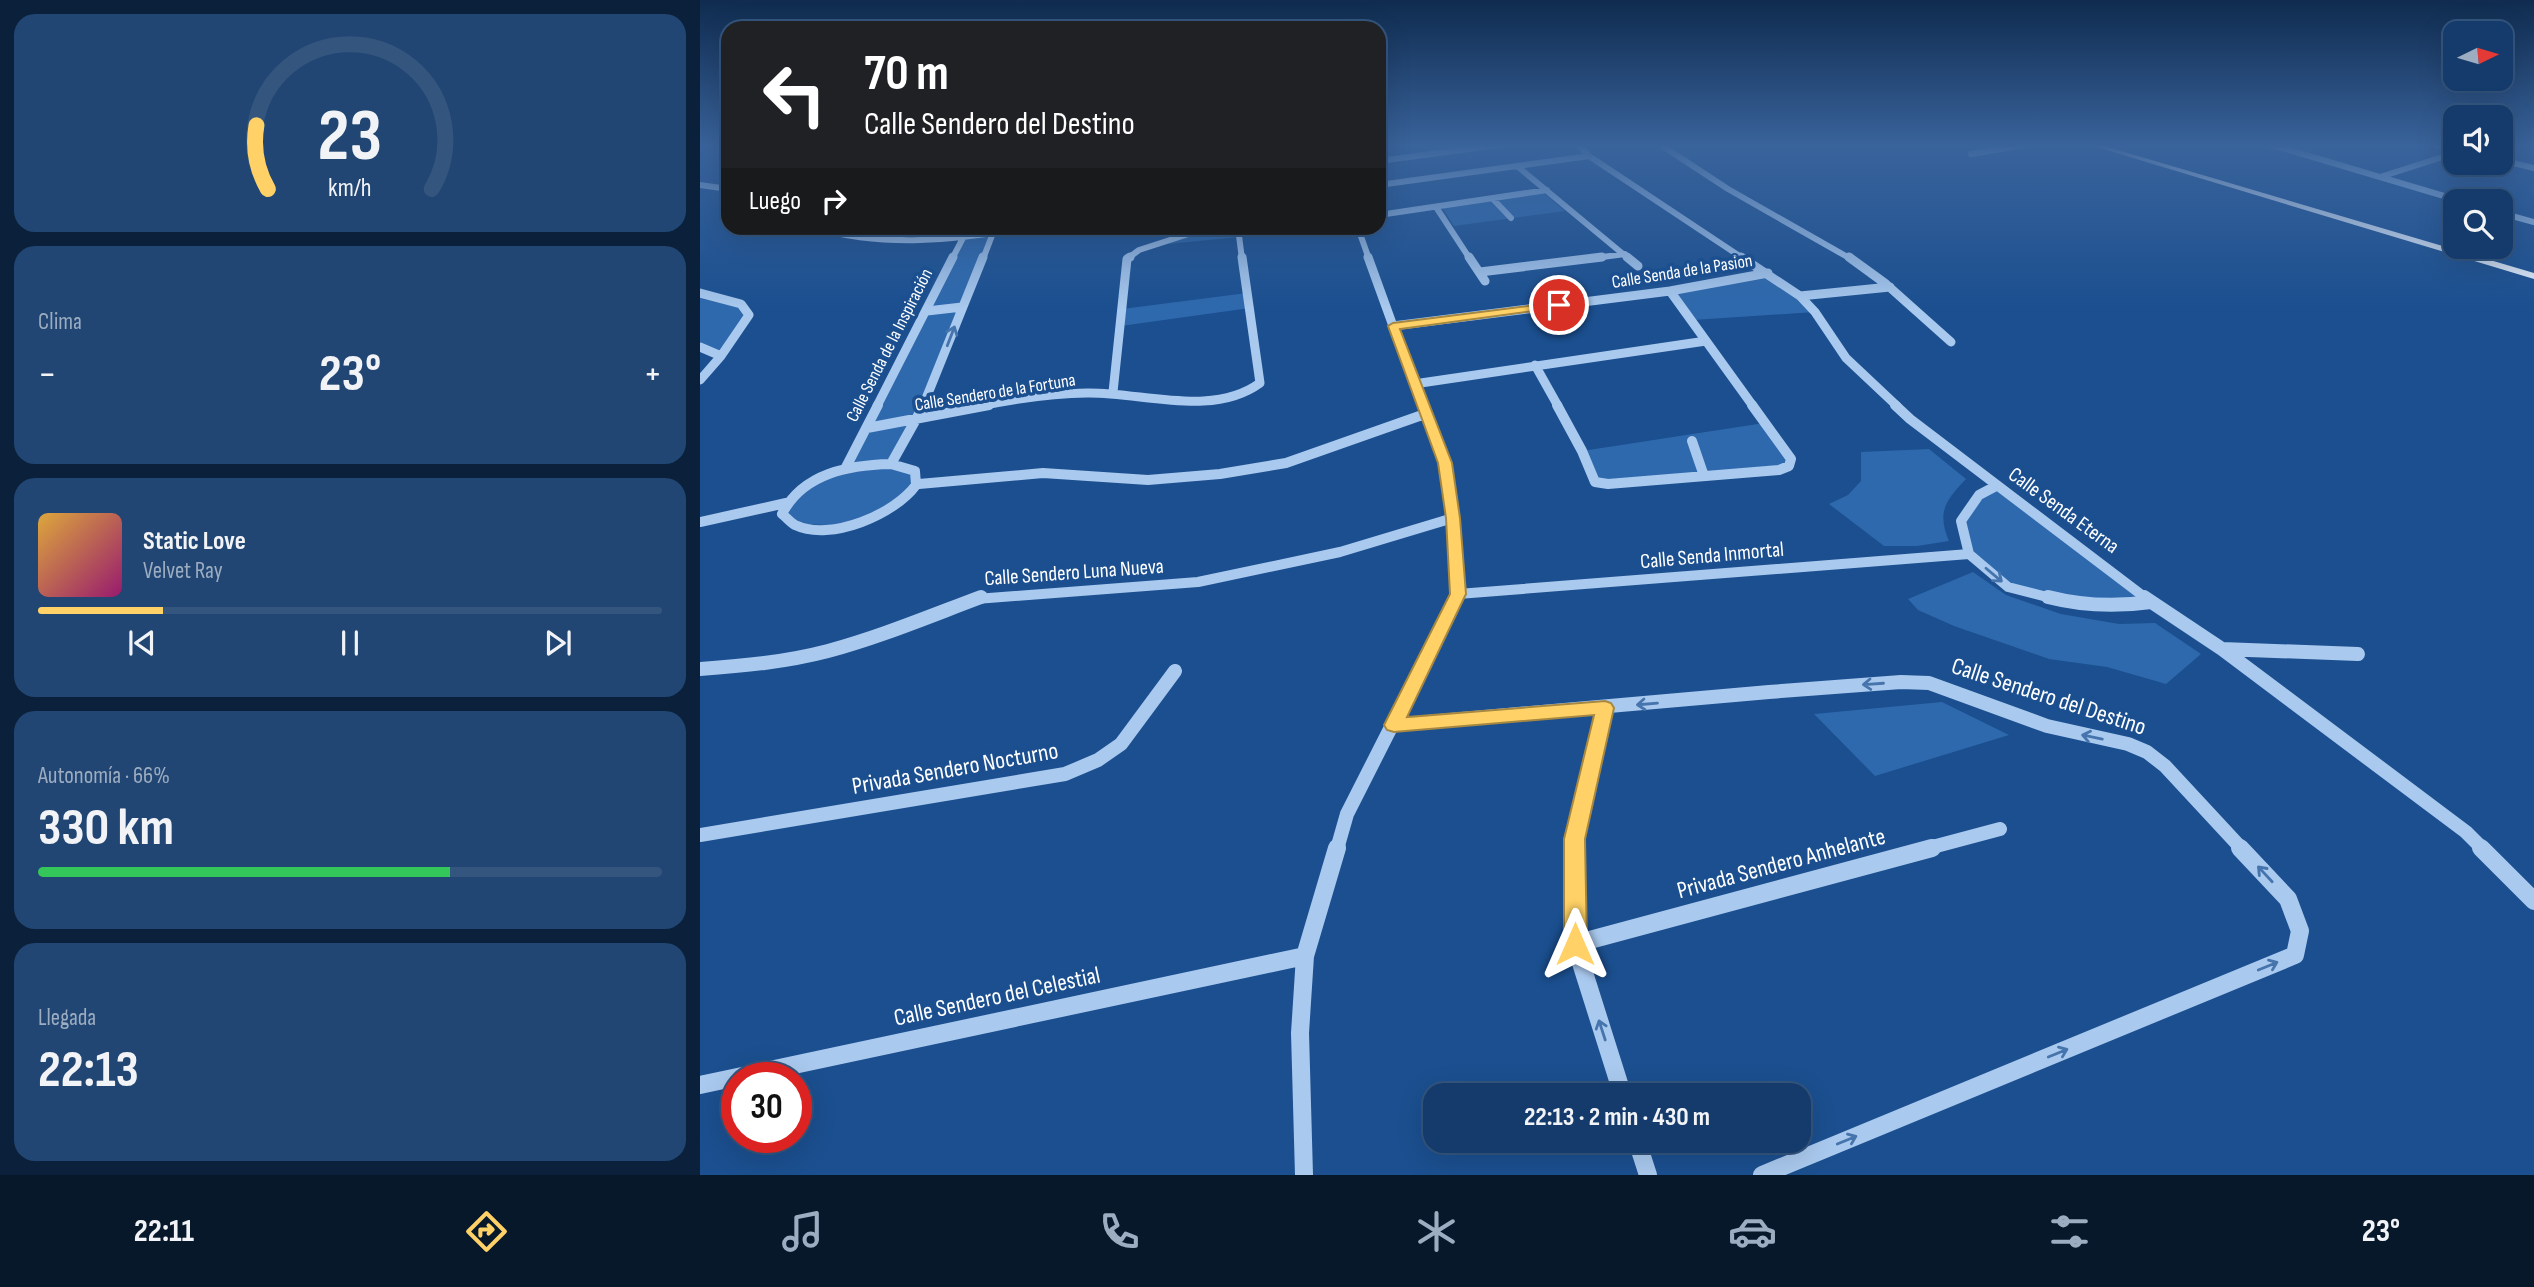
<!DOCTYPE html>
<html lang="es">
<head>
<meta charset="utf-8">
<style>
  :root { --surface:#143b6b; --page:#214673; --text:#f1f3f6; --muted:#9dadc1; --line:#33557e; --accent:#ffd166 }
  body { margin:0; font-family:"Sofia Sans Condensed",sans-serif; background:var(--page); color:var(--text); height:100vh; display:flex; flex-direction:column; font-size:26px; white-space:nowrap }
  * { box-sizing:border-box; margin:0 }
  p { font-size:23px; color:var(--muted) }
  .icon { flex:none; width:38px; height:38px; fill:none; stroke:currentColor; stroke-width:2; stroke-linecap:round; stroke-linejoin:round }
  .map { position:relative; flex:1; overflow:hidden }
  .panel { display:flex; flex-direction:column; gap:14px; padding:14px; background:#0b203b; width:700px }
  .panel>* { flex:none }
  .hud { position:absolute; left:21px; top:21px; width:665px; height:214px; border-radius:21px; box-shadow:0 7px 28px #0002,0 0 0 2px var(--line); background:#202124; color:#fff; overflow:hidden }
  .needle { width:46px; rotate:85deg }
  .fabs { position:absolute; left:1743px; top:21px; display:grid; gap:14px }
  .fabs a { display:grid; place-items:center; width:70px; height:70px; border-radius:14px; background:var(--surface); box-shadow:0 7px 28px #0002,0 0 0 2px var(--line); font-size:35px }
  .speed { position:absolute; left:21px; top:1062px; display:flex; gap:14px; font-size:35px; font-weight:700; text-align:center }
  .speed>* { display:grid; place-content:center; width:91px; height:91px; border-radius:50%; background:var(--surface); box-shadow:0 7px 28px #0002,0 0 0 2px var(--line); line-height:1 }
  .speed .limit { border:10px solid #d22; background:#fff; color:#111 }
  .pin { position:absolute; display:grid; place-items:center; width:60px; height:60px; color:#fff; margin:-30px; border:4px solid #fff; border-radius:50%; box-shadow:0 2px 7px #0007 }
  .me { position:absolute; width:77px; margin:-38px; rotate:0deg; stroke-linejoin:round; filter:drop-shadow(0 0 5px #0008) }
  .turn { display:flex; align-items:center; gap:24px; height:147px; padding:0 28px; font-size:32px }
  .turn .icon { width:91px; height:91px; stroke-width:2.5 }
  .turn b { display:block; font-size:49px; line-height:60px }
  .then { display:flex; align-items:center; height:66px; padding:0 28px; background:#0003; gap:14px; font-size:26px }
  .big { font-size:52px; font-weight:700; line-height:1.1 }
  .panel .card { flex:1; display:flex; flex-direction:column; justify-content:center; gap:10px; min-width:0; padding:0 24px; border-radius:21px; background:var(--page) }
  .panel .dial { align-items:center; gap:0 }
  .dial svg { height:182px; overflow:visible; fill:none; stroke:var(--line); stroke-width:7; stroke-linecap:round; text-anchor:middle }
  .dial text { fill:var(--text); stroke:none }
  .song { display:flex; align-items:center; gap:21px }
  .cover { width:84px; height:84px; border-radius:10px; background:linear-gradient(135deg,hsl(40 70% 55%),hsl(320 70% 35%)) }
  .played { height:7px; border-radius:4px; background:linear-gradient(90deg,var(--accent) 20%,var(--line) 20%) }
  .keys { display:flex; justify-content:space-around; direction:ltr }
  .heat { display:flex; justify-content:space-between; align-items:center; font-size:38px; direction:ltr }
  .charge { height:10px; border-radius:5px; background:linear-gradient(90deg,#34c759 66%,var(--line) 0) }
  .trip { position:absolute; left:723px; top:1083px; width:388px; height:70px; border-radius:21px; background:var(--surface); box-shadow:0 7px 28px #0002,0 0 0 2px var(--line); font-weight:700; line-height:70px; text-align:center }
  .tab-bar { display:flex; height:112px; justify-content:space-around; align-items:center; background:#08182b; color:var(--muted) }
  .tab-bar .icon { width:49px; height:49px }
  .tab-bar .active { color:var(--accent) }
  .tab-bar b { font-size:32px; color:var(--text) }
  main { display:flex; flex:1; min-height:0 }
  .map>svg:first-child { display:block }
  .green { fill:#2e69ad }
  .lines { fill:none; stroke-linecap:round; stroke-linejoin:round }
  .minor-far4 { stroke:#a9c9ee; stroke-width:6 }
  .minor-far3 { stroke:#a9c9ee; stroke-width:9 }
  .minor-far2 { stroke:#a9c9ee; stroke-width:10 }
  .minor-far1 { stroke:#a9c9ee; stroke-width:14 }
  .minor { stroke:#a9c9ee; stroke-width:18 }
  .major { fill:#f0f6ff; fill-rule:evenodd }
  .oneway { stroke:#4674ac }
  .route { fill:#ffd166; stroke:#a68842; stroke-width:2 }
  .labels { text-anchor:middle; stroke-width:7; stroke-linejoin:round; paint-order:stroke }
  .far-street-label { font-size:18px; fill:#fff; stroke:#1b4f8f }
  .street-label { font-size:21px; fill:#fff; stroke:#1b4f8f }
  .near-street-label { font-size:24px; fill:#fff; stroke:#1b4f8f }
</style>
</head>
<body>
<main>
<section class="panel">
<div class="card dial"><svg viewBox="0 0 100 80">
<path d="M14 69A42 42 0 1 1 86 69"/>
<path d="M14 69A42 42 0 0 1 9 41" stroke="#ffd166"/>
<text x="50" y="56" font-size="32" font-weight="700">23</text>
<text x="50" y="72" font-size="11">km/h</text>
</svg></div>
<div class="card"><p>Clima</p>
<div class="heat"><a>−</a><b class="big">23°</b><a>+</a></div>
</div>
<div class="card">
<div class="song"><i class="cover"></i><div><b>Static Love</b><p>Velvet Ray</p></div></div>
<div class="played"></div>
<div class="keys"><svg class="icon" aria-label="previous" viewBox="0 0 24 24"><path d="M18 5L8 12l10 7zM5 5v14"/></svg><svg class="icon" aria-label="pause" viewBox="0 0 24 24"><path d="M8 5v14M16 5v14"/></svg><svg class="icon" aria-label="next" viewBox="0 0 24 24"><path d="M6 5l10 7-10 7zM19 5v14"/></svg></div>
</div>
<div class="card"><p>Autonomía · 66%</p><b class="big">330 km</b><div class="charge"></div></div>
<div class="card"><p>Llegada</p><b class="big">22:13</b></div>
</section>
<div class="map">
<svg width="1834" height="1175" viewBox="0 0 1834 1175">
  <rect width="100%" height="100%" fill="#1b4f8f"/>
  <path class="green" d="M842,192L865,211L754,226L742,207Z
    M507,228H538L540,237L457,245Z
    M293,233L226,400L192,463L215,471L207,498L144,526L87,523L86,503L94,494L145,469L264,236Z
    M1068,273L1115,312L993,320L970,291Z
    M0,293L41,304L49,315L21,356L0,347Z
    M547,293L550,308L421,326L422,309Z
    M1064,423L1089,466L901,484L882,451Z
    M1229,449L1266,479C1245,501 1237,512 1249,541L1217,546H1184L1129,504L1148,495L1161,481V452Z
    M1296,486L1451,602L1417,607L1308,587L1269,554L1261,521L1279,495Z
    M1273,572L1306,595L1361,614L1419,624L1455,623L1501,654L1466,684L1407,667L1349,659L1254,626L1218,610L1208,599Z
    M1242,702L1309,735L1175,776L1114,714Z"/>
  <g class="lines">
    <path class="minor-far4" d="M879,145L889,156L1044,259
      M961,145L1028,189L1151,259
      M1572,145L1761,201
      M1736,145L1755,149
      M1271,154L1325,145
      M1801,160L1834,168
      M679,161L799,145
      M817,166L929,259
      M1680,177L1755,153
      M0,185L28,189
      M679,185L889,156
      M793,199L811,218
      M736,207L770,259
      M1801,213L1834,222
      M679,215L847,190
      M116,228C185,248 255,240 325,228
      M538,228L542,259
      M658,228L669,259
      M178,237L173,233L202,228
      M252,259L264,236
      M283,259L293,233
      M427,259L439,250L507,228
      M887,259L925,254"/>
    <path class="minor-far3" d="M668,257L722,406
      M769,257L785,281
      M927,257L938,266
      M1041,257L1100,296L1115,312L1146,358L1197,406
      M1149,257L1186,284L1251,342
      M780,272L902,257
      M970,291L1053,406
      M0,293L41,304L49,315L21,356L0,380
      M1100,296L1190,287
      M227,311L262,307
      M693,326L970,291L1068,273
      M0,347L21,356
      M835,365L858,406
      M714,384L1006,341
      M413,392L427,259L430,257
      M177,406L253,257
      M223,406L283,257
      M280,406C315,399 351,393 387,393C442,392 512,418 560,383L542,257"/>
    <path class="minor-far2" d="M722,405L745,463L753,518L758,594L756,599
      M857,405L882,451L895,482L908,484L1079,470L1089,466L1091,459L1052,405
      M1195,405L1210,419L1447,599
      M167,428L289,405
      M992,441L1004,476
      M191,464L215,471L216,485C195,514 131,542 95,525C91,523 86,517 82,514C103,473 149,465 191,464Z
      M191,464L224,405
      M145,469L178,405
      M219,484L343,473L448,480L520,474L586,463L725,414
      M1296,486L1279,495L1261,521L1269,554L1308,587L1355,599
      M0,522L86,503
      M758,594L1269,554
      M276,599L498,582L640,552L753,518"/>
    <path class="minor-far1" d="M1348,597C1383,606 1415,607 1451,602
      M1444,597L1522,649L1766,832L1783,849
      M1522,649L1658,654
      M0,669C43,666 86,662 128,651C180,637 230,616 281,597
      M694,725L1069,692L1201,682L1229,683L1347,726L1428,744L1447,752L1465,766L1542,849
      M0,835L365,774L398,760L421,744L475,671
      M637,849L647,814L757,597
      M875,849V839L905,708
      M1225,849L1300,829"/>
    <path class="minor" d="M875,848V944L923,1096
      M1781,848L1834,901
      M875,944L1232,848
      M0,1085L605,956
      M937,1141L948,1175
      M604,1175L600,1033L605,956L637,848
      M1062,1175L1595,955L1600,931L1588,899L1540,848"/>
    <path class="major" d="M1390,145H1401L1834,273V279Z"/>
  </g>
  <defs><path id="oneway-shaft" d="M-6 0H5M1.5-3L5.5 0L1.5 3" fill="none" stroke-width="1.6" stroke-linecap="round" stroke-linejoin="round" transform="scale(1.75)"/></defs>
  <g class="oneway">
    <use href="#oneway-shaft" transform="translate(251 336) rotate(-69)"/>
    <use href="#oneway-shaft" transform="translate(1294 575) rotate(40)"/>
    <use href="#oneway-shaft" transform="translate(1173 684) rotate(176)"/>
    <use href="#oneway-shaft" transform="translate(947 704) rotate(175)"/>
    <use href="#oneway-shaft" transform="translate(1392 737) rotate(-168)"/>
    <use href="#oneway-shaft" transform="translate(1565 874) rotate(-133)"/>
    <use href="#oneway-shaft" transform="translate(1568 966) rotate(-22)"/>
    <use href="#oneway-shaft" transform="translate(902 1030) rotate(-108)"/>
    <use href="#oneway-shaft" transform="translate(1358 1053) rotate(-22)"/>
    <use href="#oneway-shaft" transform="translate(1147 1140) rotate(-22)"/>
  </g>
  <linearGradient id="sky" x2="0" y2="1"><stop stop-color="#0f2b4f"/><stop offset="0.47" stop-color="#39639b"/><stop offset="1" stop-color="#39639b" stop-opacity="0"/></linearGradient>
  <rect width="1834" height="309" fill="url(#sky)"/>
  <path class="route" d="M859,302L865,305L863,307L700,329L752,463L760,518L766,594L707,717L905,701L911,703L914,708L885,839L887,944L883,951L875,954L867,951L864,944V839L894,715L694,732L687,730L684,725L750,594L746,518L738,463L688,326L693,323Z"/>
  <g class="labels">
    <g class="far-street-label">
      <text transform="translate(982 271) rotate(-9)" y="6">Calle Senda de la Pasion</text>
      <text transform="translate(189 345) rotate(-63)" y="6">Calle Senda de la Inspiración</text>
      <text transform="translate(295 392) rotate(-9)" y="6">Calle Sendero de la Fortuna</text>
    </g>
    <g class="street-label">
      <text transform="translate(1364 510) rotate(36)" y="7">Calle Senda Eterna</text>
      <text transform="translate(1012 555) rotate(-5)" y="7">Calle Senda Inmortal</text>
      <text transform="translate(374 572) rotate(-4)" y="7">Calle Sendero Luna Nueva</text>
    </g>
    <g class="near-street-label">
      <text transform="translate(1349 696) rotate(18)" y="8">Calle Sendero del Destino</text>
      <text transform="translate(255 768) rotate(-10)" y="8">Privada Sendero Nocturno</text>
      <text transform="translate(1081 863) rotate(-15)" y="8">Privada Sendero Anhelante</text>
      <text transform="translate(297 996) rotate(-12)" y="8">Calle Sendero del Celestial</text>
    </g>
  </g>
</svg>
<div class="fabs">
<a><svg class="needle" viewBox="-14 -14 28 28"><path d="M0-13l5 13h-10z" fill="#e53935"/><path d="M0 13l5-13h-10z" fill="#9dadc1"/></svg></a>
<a><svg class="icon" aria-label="sound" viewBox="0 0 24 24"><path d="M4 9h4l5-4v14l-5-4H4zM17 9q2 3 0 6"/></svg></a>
<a><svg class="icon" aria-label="search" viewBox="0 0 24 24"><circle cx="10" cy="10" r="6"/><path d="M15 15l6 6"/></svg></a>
</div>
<div class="speed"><div class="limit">30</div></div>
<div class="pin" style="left:859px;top:305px;background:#d93025"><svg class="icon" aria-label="arrive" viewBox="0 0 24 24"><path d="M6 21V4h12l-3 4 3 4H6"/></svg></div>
<svg class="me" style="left:875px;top:944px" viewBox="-20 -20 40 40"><path d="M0-17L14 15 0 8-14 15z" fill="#ffd166" stroke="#fff" stroke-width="4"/></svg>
<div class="trip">22:13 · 2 min · 430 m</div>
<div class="hud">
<div class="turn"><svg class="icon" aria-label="left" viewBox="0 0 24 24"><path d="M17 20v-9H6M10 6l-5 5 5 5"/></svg><div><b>70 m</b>Calle Sendero del Destino</div></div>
<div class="then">Luego<svg class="icon" aria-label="right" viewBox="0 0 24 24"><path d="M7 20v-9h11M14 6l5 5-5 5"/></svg></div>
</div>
</div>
</main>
<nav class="tab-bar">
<b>22:11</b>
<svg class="icon active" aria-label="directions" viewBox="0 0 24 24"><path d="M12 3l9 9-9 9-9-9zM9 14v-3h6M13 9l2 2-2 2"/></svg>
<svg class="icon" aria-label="music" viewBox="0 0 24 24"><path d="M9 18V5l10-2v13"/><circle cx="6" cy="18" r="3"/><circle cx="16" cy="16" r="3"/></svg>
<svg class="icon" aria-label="phone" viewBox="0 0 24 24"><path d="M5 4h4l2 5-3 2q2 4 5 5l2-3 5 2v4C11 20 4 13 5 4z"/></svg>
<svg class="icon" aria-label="climate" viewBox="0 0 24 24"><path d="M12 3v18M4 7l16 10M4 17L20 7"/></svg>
<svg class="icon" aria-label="car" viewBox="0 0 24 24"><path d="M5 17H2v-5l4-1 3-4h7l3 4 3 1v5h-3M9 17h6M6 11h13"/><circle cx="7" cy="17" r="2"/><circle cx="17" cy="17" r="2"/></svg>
<svg class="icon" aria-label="filters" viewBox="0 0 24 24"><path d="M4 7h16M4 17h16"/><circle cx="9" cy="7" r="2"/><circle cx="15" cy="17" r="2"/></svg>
<b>23°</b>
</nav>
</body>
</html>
